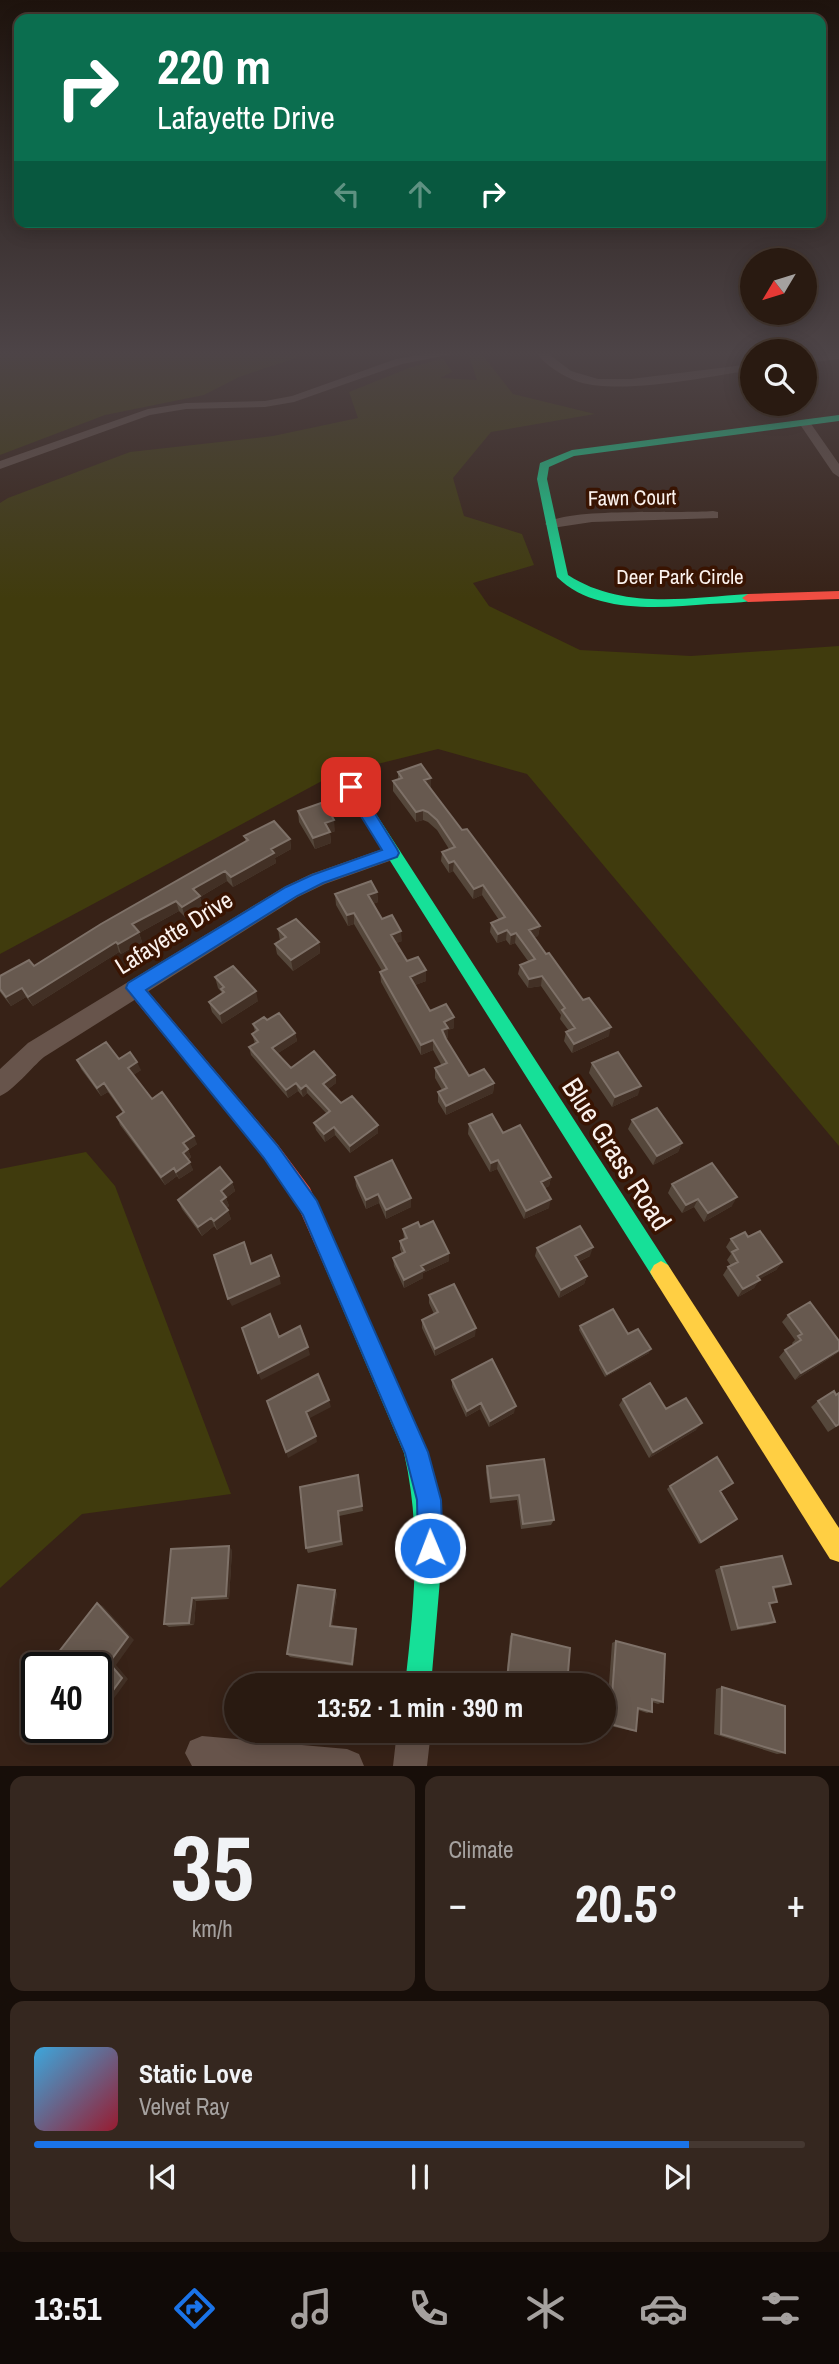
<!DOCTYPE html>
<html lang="en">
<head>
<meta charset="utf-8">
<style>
  :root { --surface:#291a11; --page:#35271f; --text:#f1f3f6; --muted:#a5a19f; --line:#453831; --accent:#1a73e8 }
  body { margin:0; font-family:"Archivo Narrow",sans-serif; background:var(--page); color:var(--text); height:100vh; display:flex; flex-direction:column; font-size:26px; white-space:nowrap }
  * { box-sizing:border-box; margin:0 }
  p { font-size:23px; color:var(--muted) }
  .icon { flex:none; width:38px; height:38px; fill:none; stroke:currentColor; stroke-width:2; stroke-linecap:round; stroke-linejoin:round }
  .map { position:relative; height:1766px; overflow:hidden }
  .details { display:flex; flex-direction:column; gap:10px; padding:10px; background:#170e09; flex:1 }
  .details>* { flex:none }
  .top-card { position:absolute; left:14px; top:14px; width:812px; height:214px; border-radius:14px; box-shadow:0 4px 18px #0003,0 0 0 2px var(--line); background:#0b6e4f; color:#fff; overflow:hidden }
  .needle { width:46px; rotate:232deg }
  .controls { position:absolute; left:740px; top:248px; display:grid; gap:14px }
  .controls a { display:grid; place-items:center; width:77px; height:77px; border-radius:50%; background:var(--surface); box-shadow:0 4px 18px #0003,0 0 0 2px var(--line); font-size:35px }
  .speed { position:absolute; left:21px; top:1652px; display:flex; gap:14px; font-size:35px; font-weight:700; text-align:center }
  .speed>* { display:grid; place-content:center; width:91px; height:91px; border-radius:50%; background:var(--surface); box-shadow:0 4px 18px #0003,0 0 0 2px var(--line); line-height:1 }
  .speed .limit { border:4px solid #111; border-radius:10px; background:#fff; color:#111 }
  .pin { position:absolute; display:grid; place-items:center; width:60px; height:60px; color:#fff; margin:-30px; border-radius:14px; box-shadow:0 4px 10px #0006 }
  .me { position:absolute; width:77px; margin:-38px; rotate:359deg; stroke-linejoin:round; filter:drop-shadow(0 0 5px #0008) }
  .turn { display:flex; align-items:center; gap:24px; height:147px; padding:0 28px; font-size:32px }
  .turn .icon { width:91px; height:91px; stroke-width:2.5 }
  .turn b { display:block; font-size:49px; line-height:60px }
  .lanes { display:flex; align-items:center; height:66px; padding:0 28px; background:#0003; justify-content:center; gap:35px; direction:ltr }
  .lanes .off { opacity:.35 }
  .big { font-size:52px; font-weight:700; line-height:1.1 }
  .details .widget { flex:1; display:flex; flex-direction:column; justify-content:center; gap:10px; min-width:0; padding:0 24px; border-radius:14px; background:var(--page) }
  .details .dial { align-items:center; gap:0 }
  .dial b { font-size:91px; line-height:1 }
  .song { display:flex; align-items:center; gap:21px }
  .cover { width:84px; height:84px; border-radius:10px; background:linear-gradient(135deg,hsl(200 70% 55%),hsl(350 70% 35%)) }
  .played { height:7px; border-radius:4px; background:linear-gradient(90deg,var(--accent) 85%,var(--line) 85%) }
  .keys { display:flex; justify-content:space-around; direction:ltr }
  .heat { display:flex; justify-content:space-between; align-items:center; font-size:38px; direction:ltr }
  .details .tiles { flex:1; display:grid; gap:10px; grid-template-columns:1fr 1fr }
  .widget:last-child { grid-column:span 2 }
  .trip { position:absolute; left:224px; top:1673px; width:392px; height:70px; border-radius:35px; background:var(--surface); box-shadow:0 4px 18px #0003,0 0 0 2px var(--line); font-weight:700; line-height:70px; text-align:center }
  .menu { display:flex; height:112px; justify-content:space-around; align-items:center; background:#100a07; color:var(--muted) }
  .menu .icon { width:49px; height:49px }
  .menu .on { color:var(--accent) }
  .menu b { font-size:32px; color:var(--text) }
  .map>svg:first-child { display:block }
  .green { fill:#403b0d }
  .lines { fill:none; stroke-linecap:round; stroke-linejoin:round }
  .street { fill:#67544b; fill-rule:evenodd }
  .fast { fill:#16e098; fill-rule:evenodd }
  .slow { fill:#ffcf43; fill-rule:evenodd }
  .jam { fill:#f24e42; fill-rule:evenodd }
  .wall { fill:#55473b }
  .shaded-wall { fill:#423025 }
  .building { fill:#67594f; stroke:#7e7168; stroke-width:2 }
  .route { fill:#1a73e8; stroke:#114b97; stroke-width:2 }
  .labels { text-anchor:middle; stroke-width:7; stroke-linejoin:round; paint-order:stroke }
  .far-street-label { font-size:21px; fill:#fbf2ee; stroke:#391402 }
  .street-label { font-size:24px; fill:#fbf2ee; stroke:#391402 }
  .near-street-label { font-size:28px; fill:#fbf2ee; stroke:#391402 }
</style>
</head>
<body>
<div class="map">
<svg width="839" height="1766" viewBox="0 0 839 1766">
  <rect width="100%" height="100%" fill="#372217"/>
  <path class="green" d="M0,351H316L239,377L204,395L105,415L0,455Z
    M481,353L513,394L595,414L491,432L453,478L464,516L522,534L534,565L473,583L489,606L580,650L691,656L839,646V1146L527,774L438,749L333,775L0,954V503L8,498L130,452L273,436L358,418L349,392L409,368L443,358L452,372L440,378L477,380L469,356Z
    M86,1152L115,1186L231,1494L82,1514L0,1588V1169Z"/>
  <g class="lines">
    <path class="street" d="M441,351H468L402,364L294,402L265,407L186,409L150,415L0,469V461L148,409L186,403L265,401L292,396L396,359Z
      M534,351H545L571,371L598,379H631L752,364V370C706,377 622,395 579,382C561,376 546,365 534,351Z
      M839,353V359L805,363V357Z
      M801,421H809L839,464V477L833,473L799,423Z
      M713,511L718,512V518L592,522L552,528L545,524C565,507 681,514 713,511Z
      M391,846L398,848L400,853L398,858L325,884L298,897L44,1057C32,1067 13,1091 0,1096V1069L28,1043L284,887L311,874Z
      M397,1731H431L427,1766H393Z
      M202,1736L347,1749L359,1754L364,1766H192L185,1753L190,1741Z"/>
    <path class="fast" d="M839,415V421L574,456L549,467L547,479L568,575C622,610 687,598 748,594L752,595V601C738,603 723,603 709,604C661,608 594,614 557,577L537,479L540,463L572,450Z
      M351,782L356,783L668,1265L672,1272L668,1279L661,1283L654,1279L346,791L344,787Z
      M333,1253L340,1256L424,1444L435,1481L439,1510L441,1568L431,1685H405C414,1606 422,1531 404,1453L323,1263L326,1256Z"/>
    <path class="slow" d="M661,1261L668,1265L839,1528V1562L830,1559L654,1279L650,1272L654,1265Z"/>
    <path class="jam" d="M839,591V599L748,602L742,598L748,594Z
      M135,981L141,983L278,1145L310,1188L343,1263L340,1270L333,1273L326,1270L296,1202L264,1157L129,993L126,988L129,983Z"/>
  </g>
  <path class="wall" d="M398,772L431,778V787L430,788L462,830L540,926L538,936L534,937L609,1036L572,1053L564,1041L566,1032L569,1031L560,1019L561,1015L541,986L528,988L518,974L520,965L528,961L515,943L510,945L506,940L497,943L490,932L491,923L499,920L482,895L473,899L453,871L449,873L441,861L442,852L449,849L437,830L428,822L423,820L416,822L393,791V781L398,779Z
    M298,811L335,831L330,833L331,843L315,849L299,822Z
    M244,836L290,839L291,849L275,858L276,863L233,887L227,881L200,897L203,906L185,917L179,911L139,933L142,942L121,954L119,952L33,1006L26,997L11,1006L0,992V976L34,966L246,842Z
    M377,892L378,902L373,904L382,919L402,941L396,943L407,961L426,970V981L415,985L430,1011L454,1017V1028L448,1030V1038L446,1039L469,1076L494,1083L493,1093L446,1115L438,1102V1092L442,1090L435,1078V1068L442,1066L433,1050L421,1055L381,982L380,972L382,971L354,924L348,926L336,905L335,894Z
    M278,929L319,942L320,953L293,971L277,954L275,944L280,941Z
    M215,977L258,1001L222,1024L212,1012L209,1002L222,993L218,988Z
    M267,1020L295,1033L297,1041L278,1053L291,1068L335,1075L336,1083L328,1089L341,1103L378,1125V1133L350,1153L335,1135L325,1142L316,1130L314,1123L327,1114L307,1093L303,1097L298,1091L288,1098L251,1055L249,1047L255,1044L252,1034L255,1032L253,1024Z
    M119,1059L141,1070L133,1075L152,1099L197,1144L188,1150L191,1157L188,1160L193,1170L179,1179L177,1176L165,1185L120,1125L117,1117L123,1113L108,1092L101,1096L81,1069L77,1060Z
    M592,1063L638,1095L612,1107L589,1073Z
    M632,1120L682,1143L678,1152L653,1165L628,1129Z
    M469,1124L503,1133L551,1177L549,1186L545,1188L549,1208L524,1219L497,1169L490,1172L468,1134Z
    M355,1177L411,1198V1207L386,1219L379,1203L366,1209L356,1186Z
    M232,1182L235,1191L226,1198L229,1206L226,1208L231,1219L217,1230L214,1226L202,1236L182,1209L178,1200Z
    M672,1184L732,1206L704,1222L694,1207L682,1213L668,1193Z
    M420,1227L449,1253V1261L423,1273V1278L404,1288L394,1266L393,1258L402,1254L400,1249V1241L404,1239L403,1229Z
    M748,1237L782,1262L776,1270L759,1279L754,1288L738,1297L723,1275L728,1267L731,1266L727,1260L731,1254L726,1247L731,1239Z
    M537,1248L590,1256L578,1262L587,1276L584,1284L559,1298L535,1256Z
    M429,1295L475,1336L435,1356L422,1328V1320L434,1314L429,1303Z
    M788,1315L839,1341V1352L836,1354L795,1380L779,1357L785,1350L793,1345L792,1343L795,1340L782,1322Z
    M580,1326L628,1334L649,1353L605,1377L579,1330Z
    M452,1380L514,1413L489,1427L480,1409L466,1417L452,1387Z
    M623,1399L666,1409L696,1430L649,1458L619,1405Z
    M818,1401L839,1425L828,1432L811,1407Z
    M487,1466L554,1520L551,1525L521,1529L517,1500L490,1503L486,1472Z
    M358,1475L363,1511L339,1516L343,1545L308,1553L306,1548Z
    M670,1486H730L721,1491L737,1519L699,1544L667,1489Z
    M232,1550L229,1599L196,1601L194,1625L169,1627L164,1624Z
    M721,1567L791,1584L784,1587L773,1589L777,1602L770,1605L775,1622L768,1625L731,1631L715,1570Z
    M337,1593L332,1626L356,1629L357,1632L353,1666L290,1657L287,1654Z
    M512,1634L567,1685H523L506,1681L510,1636Z
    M616,1641L663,1702L658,1704L652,1702V1712L647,1713L638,1710L636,1731H632L606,1725L612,1643Z
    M722,1687L785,1753L777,1754L714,1734L716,1689Z"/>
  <path class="shaded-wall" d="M431,778V787L424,790V780Z
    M423,810V820L416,822V812Z
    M334,820L335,831L330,833L331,843L315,849L313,838L325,823Z
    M290,839L291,849L275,858L276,863L233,887L231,877L271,849Z
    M454,861L453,871L449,873V863Z
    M225,871L227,881L200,897L203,906L185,917L182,907L193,889Z
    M483,885L482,895L473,899L474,889Z
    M377,892L378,902L368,906V895Z
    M176,901L179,911L139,933L142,942L121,954L118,944L132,924Z
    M354,913V924L348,926L347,915Z
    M540,926L538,936L528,940L529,930Z
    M507,930L506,940L497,943L498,934Z
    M401,931L402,941L391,945V935Z
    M516,933L515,943L510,945L511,935Z
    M116,942L119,952L33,1006L28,997Z
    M319,942L320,953L293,971L291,960Z
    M426,970V981L410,987V977Z
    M542,976L541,986L528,988L529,979Z
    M22,988L26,997L11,1006L6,997Z
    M256,991L258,1001L222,1024L220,1014Z
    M454,1017V1028L448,1030V1038L442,1040V1030L444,1022Z
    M611,1027L609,1036L572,1053L574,1044Z
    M295,1033L297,1041L274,1056L272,1048Z
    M433,1040V1050L421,1055V1045Z
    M137,1062L141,1070L132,1076L128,1068Z
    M335,1075L336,1083L324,1092L323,1084Z
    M104,1083L108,1092L101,1096L97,1088Z
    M296,1083L298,1091L288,1098L286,1090Z
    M494,1083L493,1093L446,1115V1106Z
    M306,1085L307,1093L303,1097L301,1089Z
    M641,1086L638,1095L612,1107L615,1097Z
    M378,1125V1133L350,1153V1146Z
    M334,1127L335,1135L325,1142L324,1134Z
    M194,1136L197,1144L188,1150L191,1157L186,1161L183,1153V1143Z
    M682,1143L678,1152L653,1165L657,1156Z
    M498,1160L497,1169L490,1172L491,1163Z
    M190,1162L193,1170L179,1179L176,1172Z
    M174,1168L177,1176L165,1185L161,1177Z
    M551,1177L549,1186L539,1190L541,1182Z
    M232,1182L235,1191L226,1198L229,1206L224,1210L221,1201V1191Z
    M378,1194L379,1203L366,1209V1200Z
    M737,1197L732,1206L704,1222L708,1213Z
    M411,1198V1207L386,1219V1210Z
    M551,1199L549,1208L524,1219L526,1211Z
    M698,1199L694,1207L682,1213L686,1205Z
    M228,1210L231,1219L217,1230L214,1221Z
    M211,1218L214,1226L202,1236L198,1227Z
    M593,1247L590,1256L573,1264L575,1256Z
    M449,1253V1261L423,1273V1278L404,1288V1280L421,1266Z
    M782,1262L776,1270L751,1284L757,1276Z
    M279,1276L281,1284L232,1306L228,1299Z
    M587,1276L584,1284L559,1298L561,1290Z
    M760,1280L754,1288L738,1297L743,1289Z
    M476,1328L475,1336L435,1356V1349Z
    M308,1347L310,1355L261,1380L258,1373Z
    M651,1349L649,1353L605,1377L607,1374Z
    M839,1350V1352L836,1354L795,1380L801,1373Z
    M329,1400L331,1407L308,1419L306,1412Z
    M481,1403L480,1409L466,1417L467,1411Z
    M516,1406L514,1413L489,1427L490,1421Z
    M702,1423L696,1430L649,1458L653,1452Z
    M316,1436L317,1442L288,1458L286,1452Z
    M229,1546L232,1550L229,1599L226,1596Z
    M335,1590L337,1593L332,1629L330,1626Z
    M192,1598L196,1601L194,1625L189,1623Z
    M97,1603L103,1606L134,1640L116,1665L128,1679L109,1705L103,1704L109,1663Z
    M356,1629L357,1632L353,1666L352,1664Z"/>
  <path class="building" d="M421,764L431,778L424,780L462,830L467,829L540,926L529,930L546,954L549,953L583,1000L589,998L611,1027L574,1044L566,1032L575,1028L562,1010L565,1008L542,976L529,979L520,965L535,959L516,933L511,935L507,930L498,934L491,923L505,917L483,885L474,889L454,861L449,863L442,852L455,847L437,820L428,812L423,810L416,812L393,781L402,778L398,772Z
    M324,802L334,820L325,823L330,832L313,838L298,811Z
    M274,821L290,839L271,849L274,853L231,877L225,871L193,889L200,896L182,907L176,901L132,924L139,932L118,944L116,942L28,997L22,988L6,997L0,989V976L29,960L34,966L101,924L248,840L244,836Z
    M371,881L377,892L368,895L382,919L392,915L401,931L391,935L407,961L418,957L426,970L410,977L430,1011L446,1004L454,1017L444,1022L448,1028L442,1030L446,1039L469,1076L484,1069L494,1083L446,1106L438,1092L447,1088L435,1068L447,1063L433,1040L421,1045L380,972L387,969L354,913L347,915L335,894Z
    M296,919L319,942L291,960L275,944L286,937L278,929Z
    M233,966L256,991L220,1014L209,1002L224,992L221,989L224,987L215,977Z
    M279,1013L295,1033L272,1048L291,1068L314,1051L335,1075L323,1084L341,1103L352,1096L378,1125L350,1146L334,1127L324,1134L314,1123L330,1111L306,1085L301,1089L296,1083L286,1090L249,1047L258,1042L252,1034L258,1030L253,1024L264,1017L267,1020Z
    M106,1042L119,1059L130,1052L137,1062L128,1068L152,1099L162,1092L194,1136L183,1143L188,1149L183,1153L190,1162L176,1172L174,1168L161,1177L117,1117L124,1112L104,1083L97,1088L77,1060Z
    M618,1052L641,1086L615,1097L592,1063Z
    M657,1108L682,1143L657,1156L632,1120Z
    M492,1114L503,1133L520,1125L551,1177L541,1182L551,1199L526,1211L498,1160L491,1163L469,1124Z
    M392,1160L411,1198L386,1210L378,1194L366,1200L355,1177Z
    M712,1163L737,1197L708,1213L698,1199L686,1205L672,1184Z
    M220,1167L232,1182L221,1191L226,1197L221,1201L228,1210L214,1221L211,1218L198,1227L178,1200Z
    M433,1221L449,1253L421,1266L424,1270L404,1280L393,1258L405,1252L400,1241L407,1238L403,1229L418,1222L420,1227Z
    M580,1226L593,1247L575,1256L587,1276L561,1290L537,1248Z
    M760,1231L782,1262L757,1276L760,1280L743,1289L728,1267L738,1262L732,1252L738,1249L731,1239L745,1232L748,1237Z
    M244,1242L251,1264L271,1255L279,1276L228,1299L214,1255Z
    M454,1284L476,1328L435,1349L422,1320L438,1312L429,1295Z
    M810,1302L839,1341V1350L801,1373L785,1350L801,1340L798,1336L802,1334L788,1315Z
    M613,1309L628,1334L638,1329L651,1349L607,1374L580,1326Z
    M270,1314L279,1337L300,1326L308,1347L258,1373L242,1328Z
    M492,1359L516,1406L490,1421L481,1403L467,1411L452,1380Z
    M318,1374L329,1400L306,1412L316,1436L286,1452L267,1401Z
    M650,1383L666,1409L686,1398L702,1423L653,1452L623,1399Z
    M834,1391L836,1395L839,1393V1424L836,1426L818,1401Z
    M717,1457L733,1483L720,1491L737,1519L701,1542L670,1486Z
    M544,1459L554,1520L523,1524L519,1495L491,1498L487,1466Z
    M358,1475L362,1506L338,1511L341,1541L306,1548L300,1487Z
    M229,1546L226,1596L192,1598L189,1623L164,1624L171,1549Z
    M782,1556L791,1584L773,1587L777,1602L769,1603L775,1622L738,1628L721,1567Z
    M298,1585L335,1590L330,1626L356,1629L352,1664L287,1654Z
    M97,1603L128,1637L109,1663L122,1678L103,1704L96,1696V1668H71L58,1653Z
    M512,1634L570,1648L567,1685H532L507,1679Z
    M616,1641L665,1654L663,1702L652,1699V1712L638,1708L636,1731L610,1724Z
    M722,1687L785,1706V1753L721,1734Z"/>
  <linearGradient id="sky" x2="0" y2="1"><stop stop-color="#1e130d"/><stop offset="0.59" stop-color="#4d4447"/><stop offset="1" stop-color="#4d4447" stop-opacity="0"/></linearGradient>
  <rect width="839" height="599" fill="url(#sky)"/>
  <path class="route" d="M351,782L356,783L397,849L399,853L397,857L323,883L297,896L146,990L277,1145L317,1201L428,1452L441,1500L443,1548L439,1557L430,1561L422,1557L418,1548L417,1500L405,1453L303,1215L264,1158L126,988L128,983L286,887L312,875L382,850L343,787Z"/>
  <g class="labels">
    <g class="far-street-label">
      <text transform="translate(632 498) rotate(-1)" y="7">Fawn Court</text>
      <text x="680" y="584">Deer Park Circle</text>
    </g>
    <g class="street-label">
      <text transform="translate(174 933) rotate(-32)" y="8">Lafayette Drive</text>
    </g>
    <g class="near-street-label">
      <text transform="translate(617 1154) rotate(57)" y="10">Blue Grass Road</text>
    </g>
  </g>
</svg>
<div class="controls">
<a><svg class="needle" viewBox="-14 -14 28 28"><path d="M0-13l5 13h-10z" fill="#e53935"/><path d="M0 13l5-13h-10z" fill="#a5a19f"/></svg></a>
<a><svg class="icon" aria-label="search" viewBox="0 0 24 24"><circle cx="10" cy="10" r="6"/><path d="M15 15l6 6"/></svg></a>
</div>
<div class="speed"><div class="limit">40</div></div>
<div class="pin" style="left:351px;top:787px;background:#d93025"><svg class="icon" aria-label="arrive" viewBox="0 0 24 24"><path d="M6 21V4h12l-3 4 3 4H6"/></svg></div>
<svg class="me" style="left:430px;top:1548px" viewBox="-20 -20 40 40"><circle r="17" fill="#1a73e8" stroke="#fff" stroke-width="3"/><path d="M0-11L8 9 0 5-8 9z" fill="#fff"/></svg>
<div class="trip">13:52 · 1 min · 390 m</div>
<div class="top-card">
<div class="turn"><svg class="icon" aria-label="right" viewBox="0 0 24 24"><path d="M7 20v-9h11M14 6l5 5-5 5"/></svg><div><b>220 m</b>Lafayette Drive</div></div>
<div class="lanes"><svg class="icon off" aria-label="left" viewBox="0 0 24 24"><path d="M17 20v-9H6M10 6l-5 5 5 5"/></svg><svg class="icon off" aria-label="ahead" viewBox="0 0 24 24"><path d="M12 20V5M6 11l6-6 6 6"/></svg><svg class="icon" aria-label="right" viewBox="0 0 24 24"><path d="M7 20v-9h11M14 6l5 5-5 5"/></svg></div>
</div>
</div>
<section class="details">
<div class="tiles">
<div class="widget dial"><b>35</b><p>km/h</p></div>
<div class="widget"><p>Climate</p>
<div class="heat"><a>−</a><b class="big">20.5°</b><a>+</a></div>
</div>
<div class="widget">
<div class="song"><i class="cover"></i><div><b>Static Love</b><p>Velvet Ray</p></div></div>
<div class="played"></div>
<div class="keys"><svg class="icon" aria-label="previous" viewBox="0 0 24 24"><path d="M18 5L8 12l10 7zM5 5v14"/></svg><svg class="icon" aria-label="pause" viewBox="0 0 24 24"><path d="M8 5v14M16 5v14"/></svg><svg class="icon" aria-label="next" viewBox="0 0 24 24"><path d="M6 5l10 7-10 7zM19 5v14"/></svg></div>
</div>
</div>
</section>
<nav class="menu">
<b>13:51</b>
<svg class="icon on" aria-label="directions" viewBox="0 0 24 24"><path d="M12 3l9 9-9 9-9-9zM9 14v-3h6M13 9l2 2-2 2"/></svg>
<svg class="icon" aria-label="music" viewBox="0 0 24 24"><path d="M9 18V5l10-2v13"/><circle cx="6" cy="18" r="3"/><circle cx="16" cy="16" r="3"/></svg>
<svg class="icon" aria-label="phone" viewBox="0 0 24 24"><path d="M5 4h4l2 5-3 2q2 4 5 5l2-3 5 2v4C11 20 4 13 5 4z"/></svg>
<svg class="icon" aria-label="climate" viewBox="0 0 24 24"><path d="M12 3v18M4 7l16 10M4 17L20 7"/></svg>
<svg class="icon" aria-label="car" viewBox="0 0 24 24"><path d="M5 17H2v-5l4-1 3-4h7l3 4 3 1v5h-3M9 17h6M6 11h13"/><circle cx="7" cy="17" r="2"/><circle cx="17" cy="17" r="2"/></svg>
<svg class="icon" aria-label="filters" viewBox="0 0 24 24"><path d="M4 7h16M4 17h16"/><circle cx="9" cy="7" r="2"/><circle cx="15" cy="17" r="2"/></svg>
</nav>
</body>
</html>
